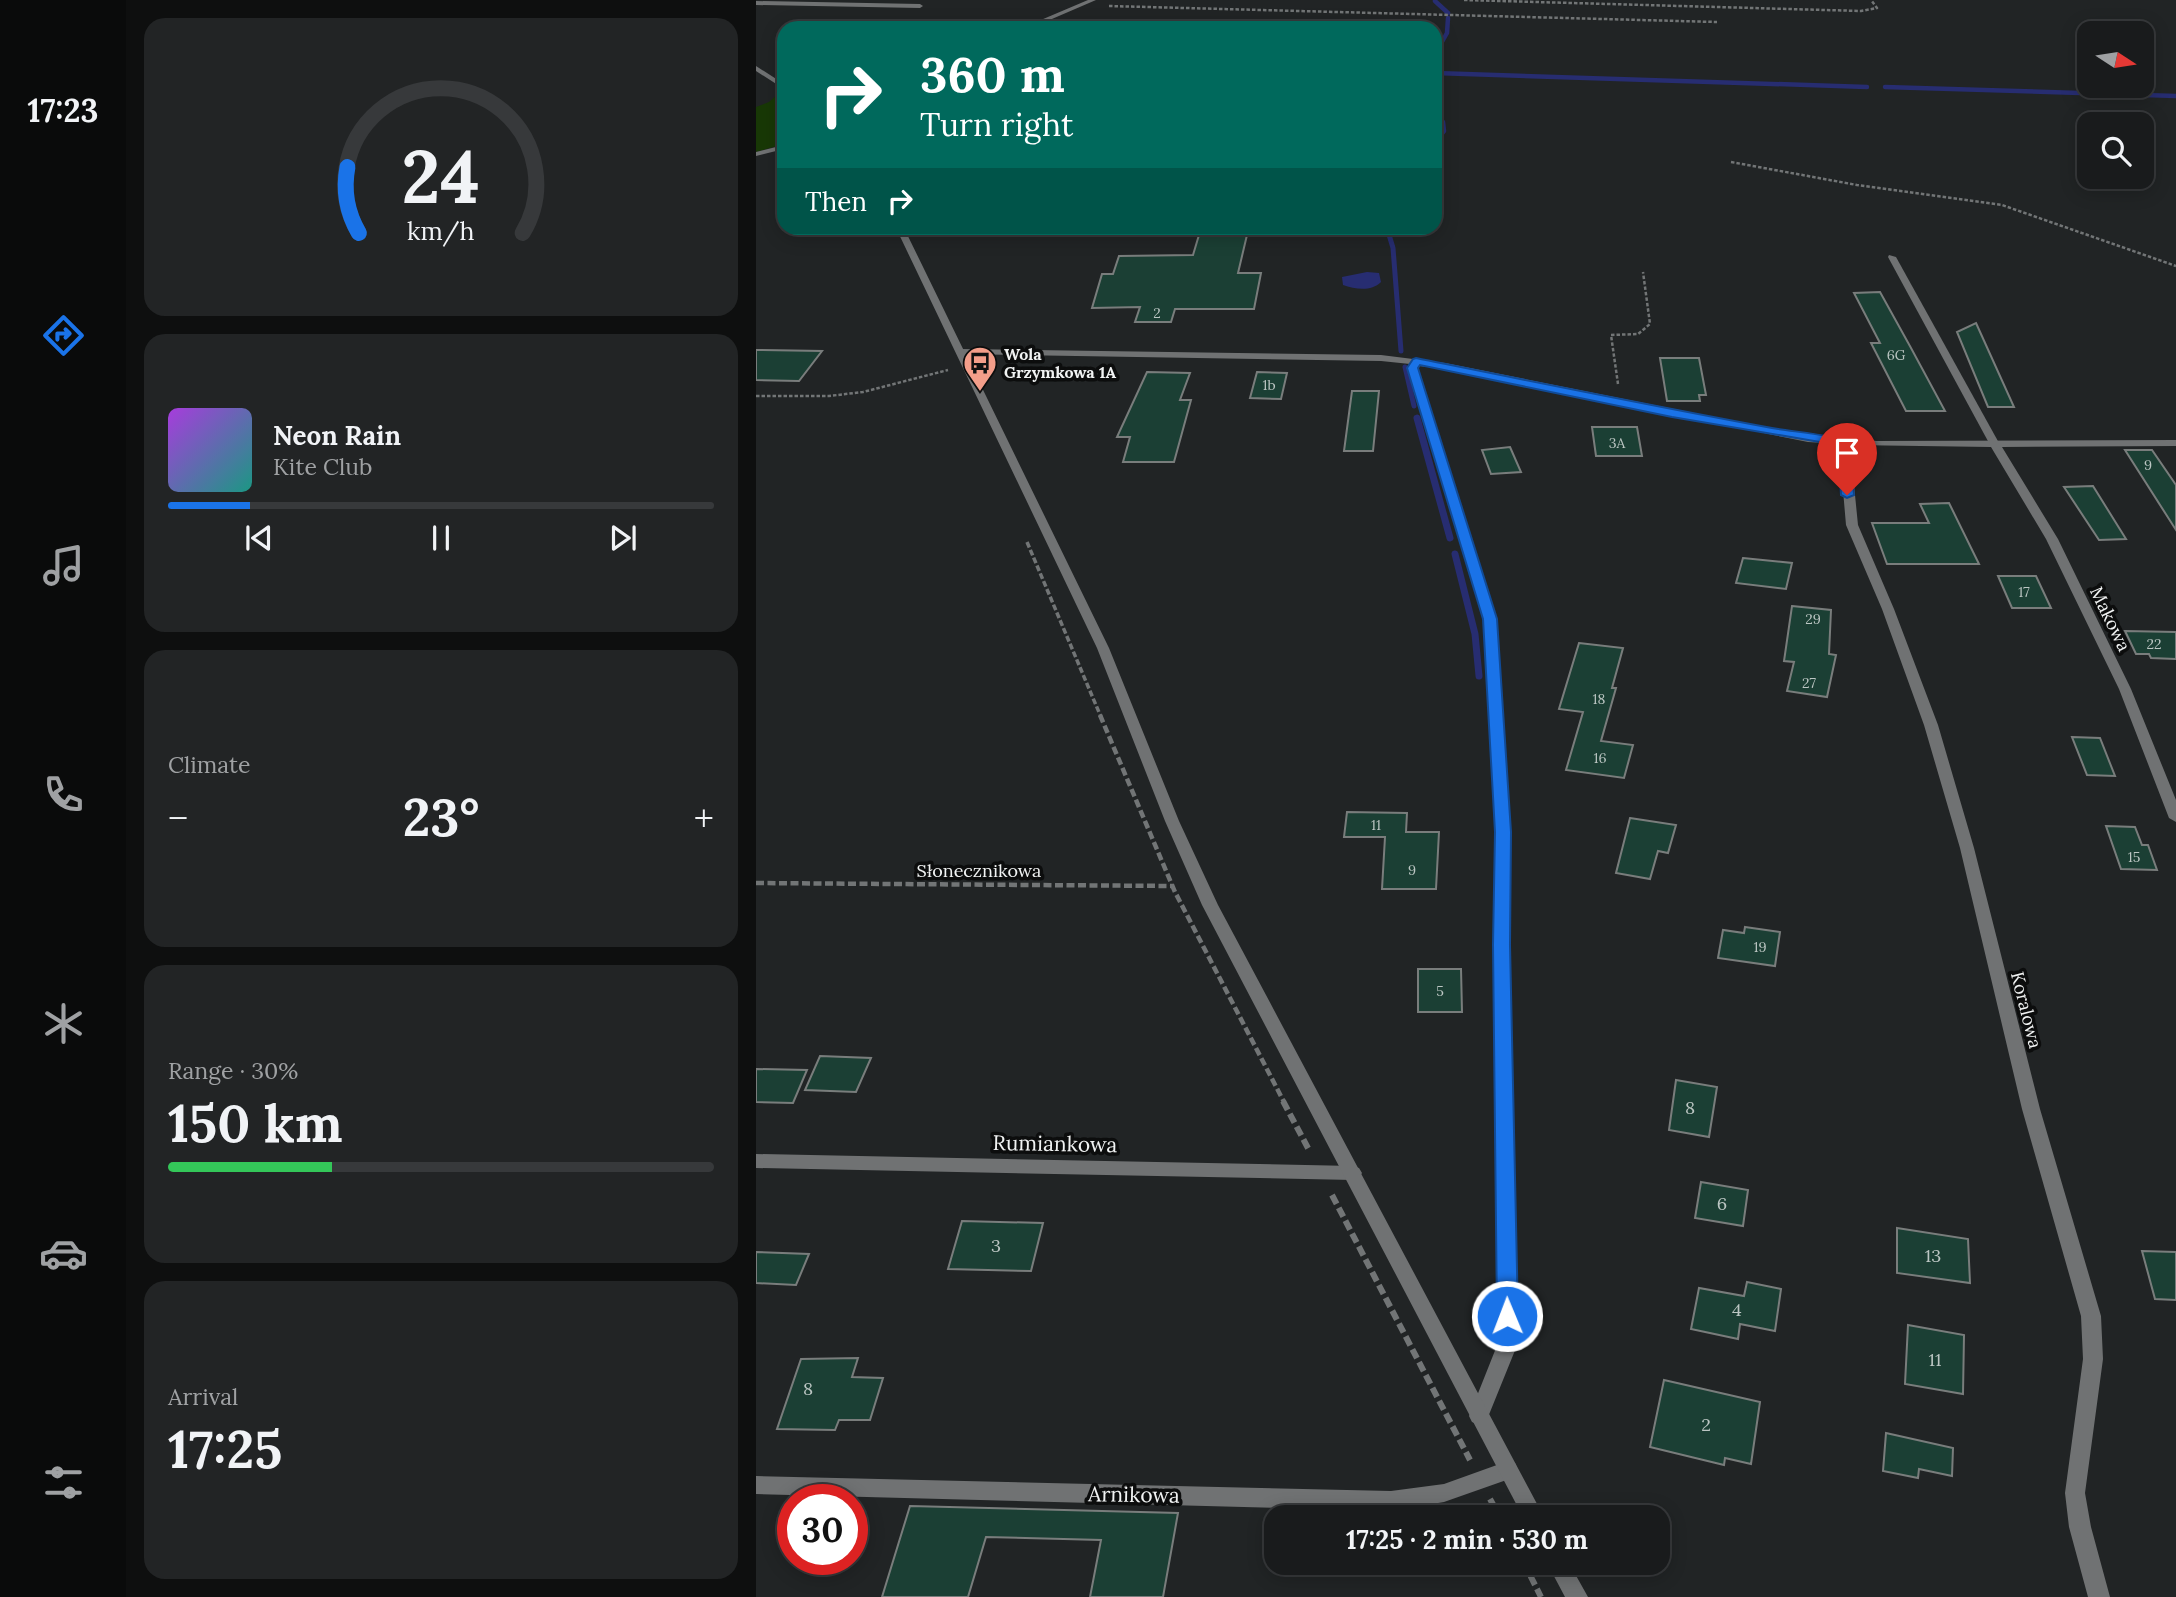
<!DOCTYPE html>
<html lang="en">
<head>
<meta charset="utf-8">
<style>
  :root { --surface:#191b1c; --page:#222425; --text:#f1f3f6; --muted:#9fa1a3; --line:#37393b; --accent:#1a73e8 }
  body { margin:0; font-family:Lora,serif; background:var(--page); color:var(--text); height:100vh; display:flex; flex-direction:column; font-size:26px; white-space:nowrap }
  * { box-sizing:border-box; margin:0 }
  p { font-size:23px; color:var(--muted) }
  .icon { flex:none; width:38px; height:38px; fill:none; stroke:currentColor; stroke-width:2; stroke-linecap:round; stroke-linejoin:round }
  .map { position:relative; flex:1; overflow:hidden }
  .details { display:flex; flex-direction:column; gap:18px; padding:18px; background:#0e0f0f; width:630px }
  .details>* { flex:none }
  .top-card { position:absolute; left:21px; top:21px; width:665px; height:214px; border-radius:21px; box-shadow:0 4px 18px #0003,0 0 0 2px var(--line); background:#00695c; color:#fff; overflow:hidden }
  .needle { width:46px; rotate:102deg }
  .fabs { position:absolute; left:1321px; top:21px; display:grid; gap:14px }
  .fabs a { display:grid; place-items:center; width:77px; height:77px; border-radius:14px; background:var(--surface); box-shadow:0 4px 18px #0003,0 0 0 2px var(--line); font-size:35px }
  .speed { position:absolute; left:21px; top:1484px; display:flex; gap:14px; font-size:35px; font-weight:700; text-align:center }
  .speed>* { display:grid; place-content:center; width:91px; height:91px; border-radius:50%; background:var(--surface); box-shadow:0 4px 18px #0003,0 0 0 2px var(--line); line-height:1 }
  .speed .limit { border:10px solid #d22; background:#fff; color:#111 }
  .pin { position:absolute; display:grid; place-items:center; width:60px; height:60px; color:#fff; margin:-72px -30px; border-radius:50% 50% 50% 0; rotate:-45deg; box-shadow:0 0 7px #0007 }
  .pin .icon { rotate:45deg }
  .me { position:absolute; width:77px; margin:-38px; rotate:359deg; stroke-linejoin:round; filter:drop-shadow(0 0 5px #0008) }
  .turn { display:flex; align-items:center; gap:24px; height:147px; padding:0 28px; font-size:32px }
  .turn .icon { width:91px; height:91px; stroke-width:2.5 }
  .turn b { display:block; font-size:49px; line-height:60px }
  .then { display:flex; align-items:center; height:66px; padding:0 28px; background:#0003; gap:14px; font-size:26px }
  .big { font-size:52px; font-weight:800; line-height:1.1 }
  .details .widget { flex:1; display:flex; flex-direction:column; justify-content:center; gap:10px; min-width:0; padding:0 24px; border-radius:21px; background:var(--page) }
  .details .dial { align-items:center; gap:0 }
  .dial svg { height:182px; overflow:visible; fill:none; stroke:var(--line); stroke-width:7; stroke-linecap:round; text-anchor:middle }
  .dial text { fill:var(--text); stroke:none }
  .song { display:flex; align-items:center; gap:21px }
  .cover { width:84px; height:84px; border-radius:10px; background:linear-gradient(135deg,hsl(280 70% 55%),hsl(170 70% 35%)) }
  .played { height:7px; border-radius:4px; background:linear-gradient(90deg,var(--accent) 15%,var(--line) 15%) }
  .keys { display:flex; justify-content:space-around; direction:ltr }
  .heat { display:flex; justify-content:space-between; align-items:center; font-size:38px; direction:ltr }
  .charge { height:10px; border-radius:5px; background:linear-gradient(90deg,#34c759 30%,var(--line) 0) }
  .trip { position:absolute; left:508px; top:1505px; width:406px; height:70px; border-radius:21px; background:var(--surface); box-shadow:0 4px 18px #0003,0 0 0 2px var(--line); font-weight:800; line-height:70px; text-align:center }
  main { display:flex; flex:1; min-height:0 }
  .dock { display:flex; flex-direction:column; width:126px; justify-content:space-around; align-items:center; background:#0a0b0b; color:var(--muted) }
  .dock .icon { width:49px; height:49px }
  .dock .current { color:var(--accent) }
  .dock b { font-size:32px; color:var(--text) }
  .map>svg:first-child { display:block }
  .green { fill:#183806 }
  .water { fill:#272d71 }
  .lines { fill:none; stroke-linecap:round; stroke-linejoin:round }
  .stream-far2 { stroke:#272d71; stroke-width:4.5 }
  .stream-far1 { stroke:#272d71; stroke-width:5 }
  .stream { stroke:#272d71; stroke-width:7 }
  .building { fill:#1b3f34; stroke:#797d7c; stroke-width:2 }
  .path-far3 { stroke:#727576; stroke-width:2.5; stroke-dasharray:3.5 2; stroke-linecap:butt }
  .path-far2 { stroke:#727576; stroke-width:3.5; stroke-dasharray:6 2.5; stroke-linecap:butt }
  .path-far1 { stroke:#727576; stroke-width:4.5; stroke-dasharray:8 3.5; stroke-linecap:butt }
  .path { stroke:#727576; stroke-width:6; stroke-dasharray:10 4.5; stroke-linecap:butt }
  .service { fill:#707273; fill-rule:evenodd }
  .minor { fill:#707273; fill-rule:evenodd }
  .tertiary { fill:#707273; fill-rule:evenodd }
  .route { fill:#1a73e8; stroke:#114b97; stroke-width:2 }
  .labels { text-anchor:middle; stroke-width:7; stroke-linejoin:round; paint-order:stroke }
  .number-label { font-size:14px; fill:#bcc6c3 }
  .far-poi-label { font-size:16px; font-weight:bold; fill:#f1f3f3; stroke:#0c0d0d; text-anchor:start }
  .street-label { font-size:18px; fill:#f1f3f3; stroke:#0c0d0d }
  .near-number-label { font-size:18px; fill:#bcc6c3 }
  .near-street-label { font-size:21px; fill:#f1f3f3; stroke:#0c0d0d }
</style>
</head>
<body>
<main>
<nav class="dock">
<b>17:23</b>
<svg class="icon current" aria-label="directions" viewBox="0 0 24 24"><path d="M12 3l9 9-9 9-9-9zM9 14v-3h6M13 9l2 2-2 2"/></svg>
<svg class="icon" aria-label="music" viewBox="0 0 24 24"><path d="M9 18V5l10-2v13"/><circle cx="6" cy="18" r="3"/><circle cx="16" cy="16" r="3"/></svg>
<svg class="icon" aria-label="phone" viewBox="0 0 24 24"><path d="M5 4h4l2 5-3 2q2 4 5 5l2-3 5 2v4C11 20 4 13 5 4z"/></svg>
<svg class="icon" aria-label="climate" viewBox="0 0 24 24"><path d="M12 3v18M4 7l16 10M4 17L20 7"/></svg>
<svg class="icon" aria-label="car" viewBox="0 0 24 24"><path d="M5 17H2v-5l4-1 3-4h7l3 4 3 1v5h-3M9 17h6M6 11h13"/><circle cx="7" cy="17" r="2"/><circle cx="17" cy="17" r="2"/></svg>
<svg class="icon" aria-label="filters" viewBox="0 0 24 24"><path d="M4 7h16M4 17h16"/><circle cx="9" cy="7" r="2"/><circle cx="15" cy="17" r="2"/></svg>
</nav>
<section class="details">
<div class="widget dial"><svg viewBox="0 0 100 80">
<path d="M14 69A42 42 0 1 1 86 69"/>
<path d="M14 69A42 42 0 0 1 9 40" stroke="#1a73e8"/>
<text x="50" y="56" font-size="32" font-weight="700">24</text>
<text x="50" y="72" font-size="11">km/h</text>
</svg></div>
<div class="widget">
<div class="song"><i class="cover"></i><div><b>Neon Rain</b><p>Kite Club</p></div></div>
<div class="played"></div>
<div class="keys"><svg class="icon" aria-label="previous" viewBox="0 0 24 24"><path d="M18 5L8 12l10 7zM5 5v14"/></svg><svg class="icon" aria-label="pause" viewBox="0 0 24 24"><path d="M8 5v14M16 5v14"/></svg><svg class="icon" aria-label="next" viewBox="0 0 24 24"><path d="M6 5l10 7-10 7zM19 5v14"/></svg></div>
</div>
<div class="widget"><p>Climate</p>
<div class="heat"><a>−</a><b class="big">23°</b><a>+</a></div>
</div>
<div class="widget"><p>Range · 30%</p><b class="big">150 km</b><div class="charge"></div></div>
<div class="widget"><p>Arrival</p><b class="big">17:25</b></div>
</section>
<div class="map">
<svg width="1420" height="1597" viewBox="0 0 1420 1597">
  <rect width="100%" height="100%" fill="#212425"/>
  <path class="green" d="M22,94L28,98V144L0,152V107L13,102Z"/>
  <path class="water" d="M611,272L623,273L625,282C615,292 599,289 587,285L586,277Z"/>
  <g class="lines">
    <path class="stream-far2" d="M679,1L692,13
      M679,54L691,33L692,18
      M679,73L1111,87
      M1129,87L1420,96
      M679,111L687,122L688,131L679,142"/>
    <path class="stream-far1" d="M631,228L637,248L645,351
      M649,367L658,406"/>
    <path class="stream" d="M661,418L694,538
      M699,554L719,634L723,676"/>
  </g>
  <path class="building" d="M443,235H491L482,273H505L498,309H419L415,322H379L384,307L336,308L346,274H357L363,256L437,255Z
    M1124,292L1155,348L1189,411H1150L1115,343H1124L1098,293Z
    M1220,323L1258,407H1232L1201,332Z
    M0,350L66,351L43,381L0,380Z
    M904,358H943L950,395H943L944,401H911Z
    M391,372L434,373L424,400H435L418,462H367L374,437H361Z
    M501,372L531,373L525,399L494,398Z
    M596,391H623L617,451H588Z
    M836,427H881L886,456H840Z
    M754,447L765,472L735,474L726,450Z
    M1369,450H1396L1420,485V530Z
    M1337,486L1370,539L1343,540L1308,487Z
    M1193,503L1223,564H1131L1116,523H1173L1164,504Z
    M987,558L1036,563L1030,589L980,583Z
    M1242,576H1280L1295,608H1256Z
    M1036,606L1075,610L1073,654L1080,655L1071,697L1031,691L1038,662L1028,661Z
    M1369,631L1420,632V659L1395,658L1393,654H1380Z
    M823,643L867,648L856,688H860L845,741L877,745L868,778L810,770L827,712L803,709Z
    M1316,737L1344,738L1359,776L1331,775Z
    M591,812L651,813L650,832H683L680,889H626L629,837H588Z
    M874,818L920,825L912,853L902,851L894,879L860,873Z
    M1350,826L1379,827L1386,845H1392L1401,870L1365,869Z
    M989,927L1024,932L1019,966L962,958L967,930L988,933Z
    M662,969H705L706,1012H662Z
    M64,1056L115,1058L100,1092L49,1090Z
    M0,1069L51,1070L37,1103L0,1102Z
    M920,1080L961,1087L953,1137L913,1130Z
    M945,1182L992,1190L987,1226L939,1218Z
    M206,1221L287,1223L275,1271L192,1269Z
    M1141,1228L1212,1239L1214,1283L1141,1273Z
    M1386,1251L1420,1252V1300L1399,1299Z
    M0,1252L53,1254L40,1285L0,1283Z
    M991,1282L1025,1289L1019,1331L984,1324L982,1339L935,1329L943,1288L988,1296Z
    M1152,1325L1208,1335L1207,1394L1149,1384Z
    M102,1358L96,1377L127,1378L114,1420H83L79,1430L21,1429L45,1359Z
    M908,1380L1004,1402L995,1464L969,1458L968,1465L894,1447Z
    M1130,1433L1197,1448L1196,1476L1163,1469L1162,1478L1127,1471Z
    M154,1506L422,1513L407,1597H334L345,1540L230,1537L212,1597H126Z"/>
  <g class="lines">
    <path class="path-far3" d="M708,0L1105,11L1121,8L1115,0
      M353,6L961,22
      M975,162L1101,185L1246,205L1420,266
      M862,384L855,335L882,334L894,324L887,272
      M0,396H73L107,392L192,370"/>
    <path class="path-far2" d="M271,542L345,717"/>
    <path class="path-far1" d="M344,715L419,892L528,1102
      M0,883L417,886"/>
    <path class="path" d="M527,1101L553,1150
      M576,1195L714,1460
      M734,1499L744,1517
      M768,1563L785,1597"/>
    <path class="service" d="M1133,255L1140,257L1243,443L1242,445L1238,446L1233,443L1132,257Z"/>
    <path class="minor" d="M0,1L164,4L167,6L164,8L0,5Z
      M204,349L625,355L689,363L1052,436L1121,441L1420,440V446L1246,447L1302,539L1375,689L1420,800V822L1413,818L1363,689L1290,539L1235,447L1094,445L1102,525L1138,609L1182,725L1218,848L1284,1109L1345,1316L1347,1359L1329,1493L1335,1527L1354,1597H1332L1313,1527L1309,1493L1327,1359L1325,1316L1266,1109L1204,848L1168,725L1126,609L1090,525L1083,444L1052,442L689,369L663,366L662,368L740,619L754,832L753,945L762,1343L730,1422L723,1425L716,1422L713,1416L742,1343L737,945L740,832L728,619L652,368L654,364L625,361L201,354V350Z
      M0,1154L597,1166L603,1168L606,1173L603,1178L597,1180L0,1168Z
      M752,1461L759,1463L762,1470L759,1477L688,1502L635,1511L0,1494V1476L635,1491L688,1484Z"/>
    <path class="tertiary" d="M332,0H340L275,28H266Z
      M0,66L28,84V89L0,71Z
      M28,145V149L0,156V152Z
      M140,228H148L353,648L423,821L462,905L788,1517H767L446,905L409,821L341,648Z
      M791,1563H813L832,1597H809Z"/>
  </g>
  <path class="route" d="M660,358C779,382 897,406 1016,428C1031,431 1086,436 1094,442L1098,495L1091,498L1085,495L1082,445L916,417L664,365L662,368L741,619L755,832L754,945L762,1316L759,1323L751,1325L744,1323L741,1316L737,945L739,832L727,619L651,368L657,359Z"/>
  <defs>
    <symbol id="bus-pin" viewBox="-11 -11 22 30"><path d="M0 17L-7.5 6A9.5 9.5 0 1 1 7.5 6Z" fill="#f49e8a" stroke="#0c0d0d"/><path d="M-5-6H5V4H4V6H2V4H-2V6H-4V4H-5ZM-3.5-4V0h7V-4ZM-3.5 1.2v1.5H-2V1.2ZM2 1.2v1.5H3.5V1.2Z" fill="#111"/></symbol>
  </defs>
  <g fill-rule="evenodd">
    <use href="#bus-pin" x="205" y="344" width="38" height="52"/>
  </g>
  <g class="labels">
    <g class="number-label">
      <text x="401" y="318">2</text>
      <text x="1140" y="360">6G</text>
      <text x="513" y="390">1b</text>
      <text x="861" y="448">3A</text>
      <text x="1392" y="470">9</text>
      <text x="1268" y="597">17</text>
      <text x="1057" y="624">29</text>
      <text x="1398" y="649">22</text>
      <text x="1053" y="688">27</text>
      <text x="843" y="704">18</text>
      <text x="844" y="763">16</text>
      <text x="620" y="830">11</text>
      <text x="1378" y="862">15</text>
      <text x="656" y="875">9</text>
      <text x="1004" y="952">19</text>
      <text x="684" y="996">5</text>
    </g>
    <g class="far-poi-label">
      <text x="248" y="360">Wola<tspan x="248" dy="18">Grzymkowa 1A</tspan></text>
    </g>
    <g class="street-label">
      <text transform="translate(1354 619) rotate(64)" y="6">Makowa</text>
      <text x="223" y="877">Słonecznikowa</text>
      <text transform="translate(1270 1010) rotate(76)" y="6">Koralowa</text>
    </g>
    <g class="near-number-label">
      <text x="934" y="1114">8</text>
      <text x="966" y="1210">6</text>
      <text x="240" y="1252">3</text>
      <text x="1177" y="1262">13</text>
      <text x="981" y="1316">4</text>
      <text x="1179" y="1366">11</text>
      <text x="52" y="1395">8</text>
      <text x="950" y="1431">2</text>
    </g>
    <g class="near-street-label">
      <text transform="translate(299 1144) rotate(1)" y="7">Rumiankowa</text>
      <text transform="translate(378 1495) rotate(1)" y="7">Arnikowa</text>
    </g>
  </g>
</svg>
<div class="fabs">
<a><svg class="needle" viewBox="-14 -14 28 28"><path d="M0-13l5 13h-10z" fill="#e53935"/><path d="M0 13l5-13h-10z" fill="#9fa1a3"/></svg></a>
<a><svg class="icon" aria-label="search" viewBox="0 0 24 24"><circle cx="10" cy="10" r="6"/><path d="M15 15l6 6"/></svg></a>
</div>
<div class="speed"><div class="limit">30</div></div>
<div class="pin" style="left:1091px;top:495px;background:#d93025"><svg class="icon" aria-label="arrive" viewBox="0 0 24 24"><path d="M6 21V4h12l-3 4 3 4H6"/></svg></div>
<svg class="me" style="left:751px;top:1316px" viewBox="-20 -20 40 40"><circle r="17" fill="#1a73e8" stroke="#fff" stroke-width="3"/><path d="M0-11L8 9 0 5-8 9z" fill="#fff"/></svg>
<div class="trip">17:25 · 2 min · 530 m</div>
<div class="top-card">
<div class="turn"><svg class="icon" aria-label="right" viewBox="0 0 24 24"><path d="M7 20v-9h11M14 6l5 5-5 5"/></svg><div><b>360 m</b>Turn right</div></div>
<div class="then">Then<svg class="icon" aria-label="right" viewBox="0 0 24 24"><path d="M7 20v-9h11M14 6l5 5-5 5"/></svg></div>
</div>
</div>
</main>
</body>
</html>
